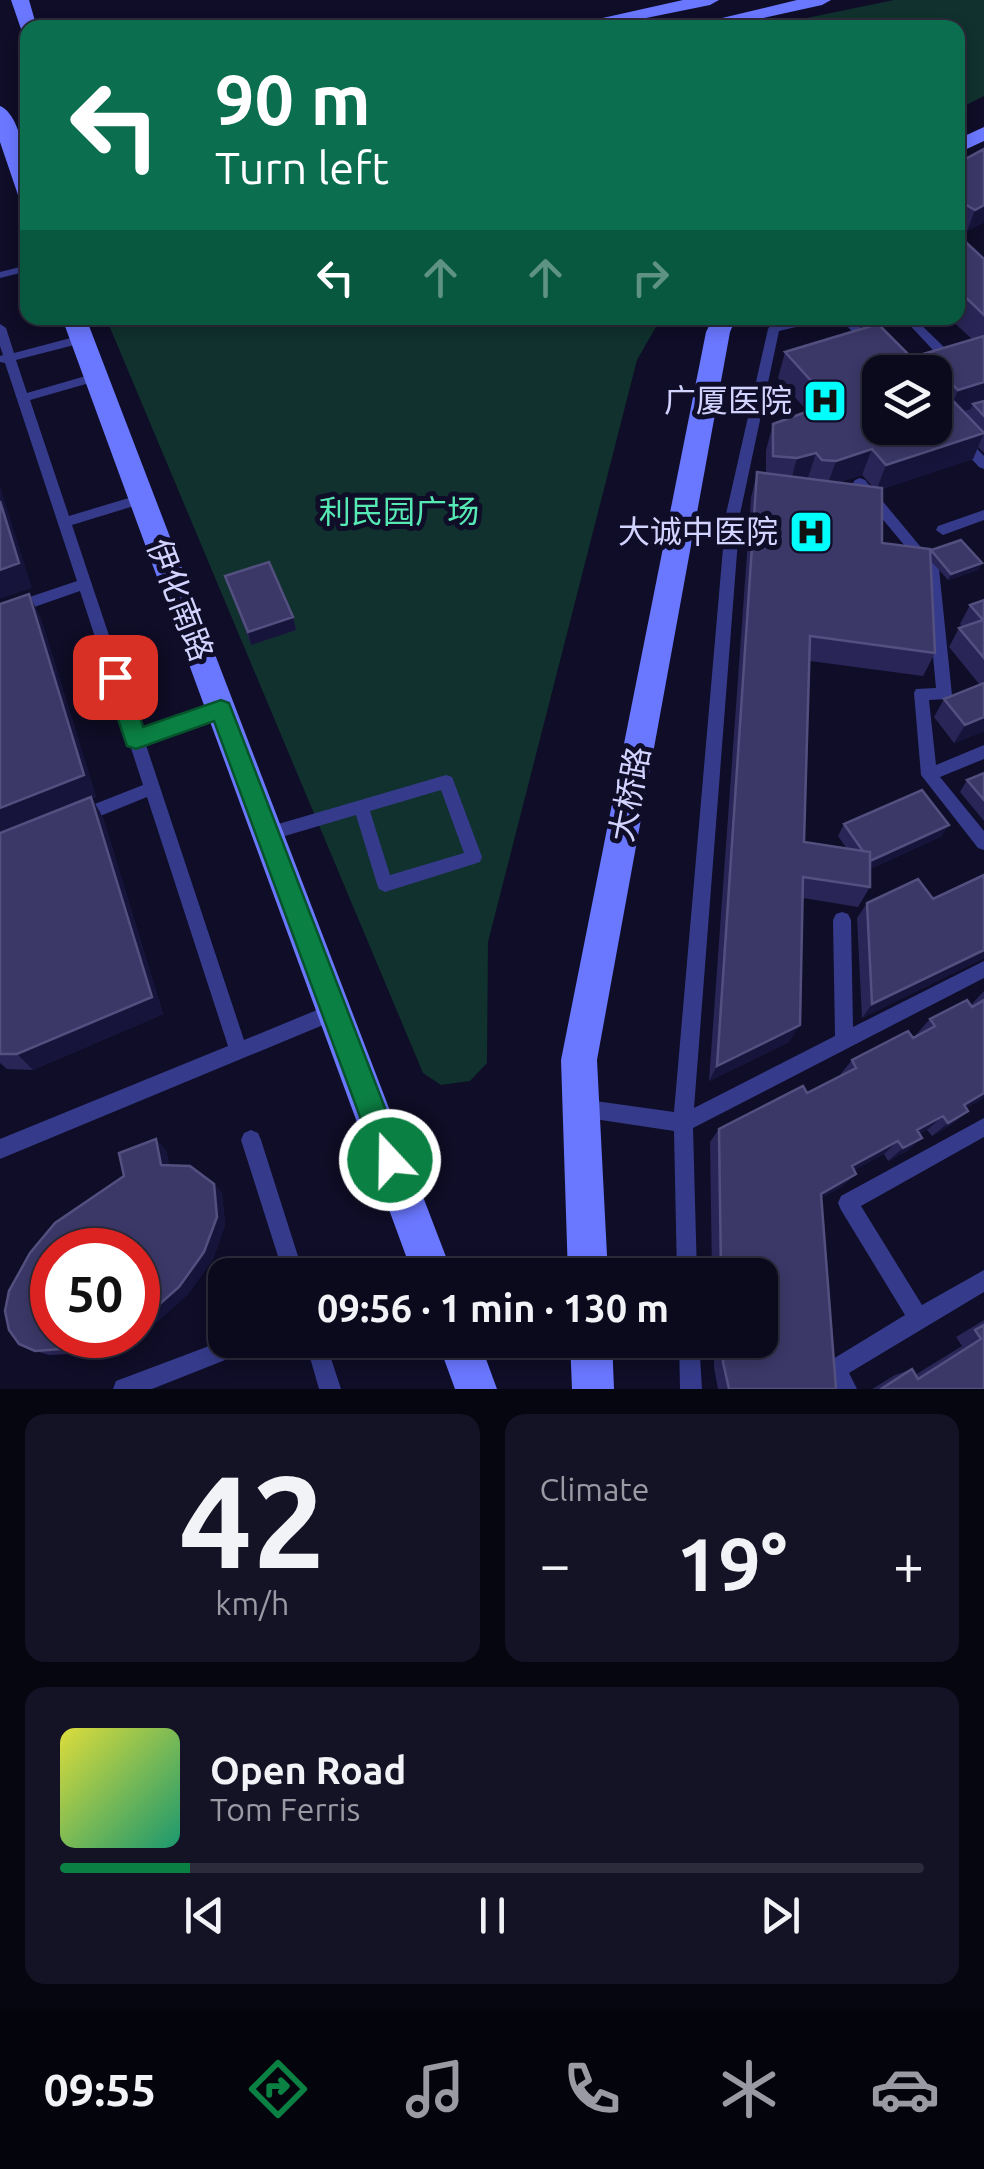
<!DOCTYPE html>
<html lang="en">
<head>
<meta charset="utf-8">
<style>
  :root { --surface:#0b0a1d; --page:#141326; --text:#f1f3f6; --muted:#9a9aa4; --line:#2b2b3b; --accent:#0b8043 }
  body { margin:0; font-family:Ubuntu,"Noto Sans SC",sans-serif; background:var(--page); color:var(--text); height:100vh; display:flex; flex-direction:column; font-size:38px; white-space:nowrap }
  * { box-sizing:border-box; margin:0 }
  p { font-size:32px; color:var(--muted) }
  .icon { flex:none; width:55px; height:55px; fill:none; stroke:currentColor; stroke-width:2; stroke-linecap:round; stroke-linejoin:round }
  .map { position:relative; height:1389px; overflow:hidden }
  .panel { display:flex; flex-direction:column; gap:25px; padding:25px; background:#060610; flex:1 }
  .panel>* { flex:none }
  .top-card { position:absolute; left:20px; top:20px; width:945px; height:305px; border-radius:20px; box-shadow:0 5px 15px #0003,0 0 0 2px var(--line); background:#0b6e4f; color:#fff; overflow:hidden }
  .buttons { position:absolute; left:862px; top:355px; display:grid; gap:20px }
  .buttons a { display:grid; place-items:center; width:90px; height:90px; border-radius:20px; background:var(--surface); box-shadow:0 5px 15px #0003,0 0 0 2px var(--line); font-size:50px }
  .speed { position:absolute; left:30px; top:1228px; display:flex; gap:20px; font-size:50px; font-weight:700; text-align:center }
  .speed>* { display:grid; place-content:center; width:130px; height:130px; border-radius:50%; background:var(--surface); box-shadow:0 5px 15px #0003,0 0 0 2px var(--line); line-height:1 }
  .speed .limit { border:15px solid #d22; background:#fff; color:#111 }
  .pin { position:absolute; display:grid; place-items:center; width:85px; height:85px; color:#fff; margin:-42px; border-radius:20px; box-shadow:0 5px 15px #0006 }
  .me { position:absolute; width:110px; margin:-55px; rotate:339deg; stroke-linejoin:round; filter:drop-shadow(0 0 8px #0008) }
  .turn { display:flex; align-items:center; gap:35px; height:210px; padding:0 30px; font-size:45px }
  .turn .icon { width:130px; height:130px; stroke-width:2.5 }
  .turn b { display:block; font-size:70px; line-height:85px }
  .lanes { display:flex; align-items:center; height:95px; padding:0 30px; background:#0003; justify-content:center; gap:50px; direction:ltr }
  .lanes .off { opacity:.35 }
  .big { font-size:75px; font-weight:600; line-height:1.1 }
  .panel .card { flex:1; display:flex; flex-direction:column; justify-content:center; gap:15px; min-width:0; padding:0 35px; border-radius:20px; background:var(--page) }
  .panel .dial { align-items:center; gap:0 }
  .dial b { font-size:130px; line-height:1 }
  .song { display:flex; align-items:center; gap:30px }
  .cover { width:120px; height:120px; border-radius:15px; background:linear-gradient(135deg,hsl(60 70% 55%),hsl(160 70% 35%)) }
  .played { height:10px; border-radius:5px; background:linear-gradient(90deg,var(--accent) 15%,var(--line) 15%) }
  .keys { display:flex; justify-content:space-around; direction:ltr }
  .heat { display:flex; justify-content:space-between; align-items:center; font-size:55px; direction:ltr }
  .panel .tiles { flex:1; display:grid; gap:25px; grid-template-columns:1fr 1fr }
  .card:last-child { grid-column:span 2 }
  .trip { position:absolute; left:208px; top:1258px; width:570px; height:100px; border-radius:20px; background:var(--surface); box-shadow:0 5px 15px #0003,0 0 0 2px var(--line); font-weight:600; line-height:100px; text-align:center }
  .menu { display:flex; height:160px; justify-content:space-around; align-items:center; background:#04040c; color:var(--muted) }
  .menu .icon { width:70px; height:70px }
  .menu .active { color:var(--accent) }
  .menu b { font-size:45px; color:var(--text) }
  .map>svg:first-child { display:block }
  .green { fill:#10312d }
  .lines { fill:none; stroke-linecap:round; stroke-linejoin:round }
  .lane { fill:#353b8a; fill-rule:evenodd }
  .secondary { fill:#6a77ff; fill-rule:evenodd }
  .wall { fill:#292556; fill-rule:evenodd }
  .shaded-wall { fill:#17143b }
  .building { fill:#3b3868; stroke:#535080; stroke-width:2.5 }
  .route { fill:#0b8043; stroke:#07532c; stroke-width:2.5 }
  .labels { text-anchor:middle; stroke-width:10; stroke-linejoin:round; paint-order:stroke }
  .poi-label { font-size:32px; fill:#d3d3ff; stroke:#0f0d27; text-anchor:end }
  .park-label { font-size:32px; fill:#56e9b4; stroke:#0f0d27 }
  .street-label { font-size:32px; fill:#d3d3ff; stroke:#0f0d27 }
</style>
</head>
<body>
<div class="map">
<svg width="984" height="1389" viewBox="0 0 984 1389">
  <rect width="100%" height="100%" fill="#0f0d27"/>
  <path class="green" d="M894,0H984V96L958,109V28L763,27Z
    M106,318H661L637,360L488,942L487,1063L470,1081L441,1085L423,1073Z"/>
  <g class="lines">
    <path class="lane" d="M28,265V271L0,278V272Z
      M805,318H823L821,321L779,331L740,514L694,1108L835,1036L833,920L836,914L842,912L848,914L851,920L853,1027L984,961V978L693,1128L697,1275H677L674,1131L581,1117L574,1115L572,1108L574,1101L581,1099L674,1112L726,514L768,329L770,326Z
      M840,318H851L874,341V347H866Z
      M903,318H914L945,348V354L895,369L891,368V362L933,350Z
      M0,324L6,328L14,353L82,335L88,339L86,342L16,360L27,393L96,373L102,377L100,380L30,400L69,516L142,494L149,499L147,502L72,525L141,731L221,703L226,705L229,709L226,713L145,742L244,1040L334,1003L340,1006L343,1012L340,1018L0,1159V1139L228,1046L147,797L83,823L77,821L75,816L77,811L143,785L80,591L0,619V607L77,581L5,363L0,362V356L3,355L0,346Z
      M935,408L939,409L984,456V469L979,467L935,420Z
      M860,478L865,480L939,569L952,695L949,699L929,700L936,765L984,745V759L940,777L984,831V850L978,848L921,775L914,693L916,689L936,688L925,570L855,486L853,483L855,480Z
      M984,510V520L943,535L936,530L938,526Z
      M446,775L452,777L454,782L482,857L480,862L474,864L385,892L379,889L377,884L356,815L268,841L262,839L260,834L262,829L268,827ZM441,790L464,853L390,875L370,811Z
      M984,1118V1137L861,1206L922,1305L984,1270V1292L849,1373L857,1389H834L824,1369L828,1362L905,1315L841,1210L838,1203L841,1196Z
      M251,1130L258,1133L261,1140L304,1275H284L241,1140L244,1133Z
      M225,1340H261L258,1347L152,1389H113L116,1381Z
      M305,1340H325L341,1389H319Z
      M679,1340H699L702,1389H680Z"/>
    <path class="secondary" d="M11,0H29L37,28L22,32Z
      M683,0H719L710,5L597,28H558Z
      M797,0H831L822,5L717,28H680Z
      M0,106C24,116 28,178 28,201L18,195L0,142Z
      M984,127V141L958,153V139Z
      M62,318H86L453,1275H413Z
      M713,318H736L730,332L597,1060L608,1275H568L561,1060L706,332Z
      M437,1340H479L497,1389H455Z
      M570,1340H612L614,1389H572Z"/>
  </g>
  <path class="wall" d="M984,149V222L967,231L958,225V163Z
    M958,235L984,259V453L978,447L973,459L882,489V543L930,553L931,550L982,563L978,570L948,580L930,560L935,653L923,676L810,661L804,842L847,849L838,836L844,824L942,836L870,869V887L858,907L803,898L789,1042L709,1081L751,498L757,472L766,473V450L773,424L808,412L778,378L785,352L919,365L923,354L972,339L949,318H958ZM880,372H935V428ZM862,475L872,486L840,482Z
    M225,576L293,617L296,630L251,645Z
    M29,594L41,619L96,797L92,798L103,818L163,1014L33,1070L7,1069L0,1063V604Z
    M984,600V731L954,743L934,717L944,699L980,685L949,647L959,628L962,627L960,624L970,605Z
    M984,773V821L960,792L967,780Z
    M984,875V958L862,1018L857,918L867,903L933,899Z
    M984,991V1098L966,1108L968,1111L951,1125L932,1136L927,1130L919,1134L922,1138L907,1151L888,1161L884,1154L854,1170L843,1186L821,1198L836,1389H718L714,1368V1340H760V1275H712L710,1142L719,1129L807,1093L839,1076L852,1060L913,1038L930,1019L971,1005Z
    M166,1150L169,1165L214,1184L222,1193L225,1225L213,1259L188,1294L157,1322L52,1335H134L123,1341L87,1353L49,1355L35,1351Z
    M984,1320V1389H872L895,1375L912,1369L915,1375L962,1346L956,1337Z"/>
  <path class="shaded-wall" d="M984,205V222L967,231L975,210Z
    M984,382V405L973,404L971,409L948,416L958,390Z
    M984,433L973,459L876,491L886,465Z
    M872,449L862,475L827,486L836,461Z
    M816,453L808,478L790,484L797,458Z
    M0,486L32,588L0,599Z
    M982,563L978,570L948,580L951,574Z
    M29,594L41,619L96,797L92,798L103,818L163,1014L33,1070L17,1054L0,835V808Z
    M293,617L296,630L251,645L248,632Z
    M984,717V731L954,743L965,725Z
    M949,825L942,836L863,872L870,861Z
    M984,950V958L862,1018L872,1004Z
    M800,1025L789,1042L709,1081L717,1066Z
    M984,1093V1098L947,1119L964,1105Z
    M968,1111L951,1125L932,1136L948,1123Z
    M943,1116L927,1130L902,1143L917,1130Z
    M922,1138L907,1151L888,1161L903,1148Z
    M156,1139L166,1150L171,1175L161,1165Z
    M898,1141L884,1154L839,1179L852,1166Z
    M856,1174L843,1186L809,1205L821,1194Z
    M214,1184L222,1193L225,1225L213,1259L188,1294L157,1322L138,1333V1321Z
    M113,1335H134L123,1341L87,1353L74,1348Z"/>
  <path class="building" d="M984,149V205L975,210L958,200V163Z
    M958,235L984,259V315L958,290Z
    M878,324L926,372H880V428H935V382L984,433L886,465L872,449L836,461L822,460L816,453L797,458L773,456V424L831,403L785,352Z
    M984,336V382L958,390L923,354Z
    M984,401V416L973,404Z
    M757,472L882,488V543L930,549L935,653L810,636L804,842L870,852V887L803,877L800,1025L717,1066Z
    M0,501L19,563L0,570Z
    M961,540L982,563L951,574L931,550Z
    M269,562L293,617L248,632L225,576Z
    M29,594L84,775L0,808V604Z
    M984,600V658L959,628L983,620L970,605Z
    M984,683V717L965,725L944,699Z
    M984,773V800L967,780Z
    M922,790L949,825L870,861V852L863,851L844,824Z
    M91,797L152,997L17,1054H0V833Z
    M984,875V950L872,1004L867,903L918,879L933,899Z
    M967,1000L972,1007L984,1000V1093L964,1105L968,1111L948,1123L943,1116L917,1130L922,1138L903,1148L898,1141L852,1166L856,1174L821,1194L836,1389H729L723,1362V1340H760V1275H721L719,1129L803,1086L807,1093L856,1068L852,1060L908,1031L913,1038L935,1026L930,1019Z
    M156,1139L161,1165L190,1166L214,1184L217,1217L204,1252L179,1287L146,1316L138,1321V1250H52V1335H113L74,1348L35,1351L19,1344L9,1330L5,1311L9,1291L30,1253L55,1223L124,1176L119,1153Z
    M984,1325V1389H881L912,1369L918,1379L981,1339L975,1330Z"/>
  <path class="route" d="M115,668L127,677L143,727L221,700L229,703L405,1160L400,1171L390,1175L380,1171L214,721L136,749L127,746L104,677Z"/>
  <defs>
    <symbol id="hospital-square" viewBox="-11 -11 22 22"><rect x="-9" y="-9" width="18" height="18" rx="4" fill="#00fefc" stroke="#0f0d27"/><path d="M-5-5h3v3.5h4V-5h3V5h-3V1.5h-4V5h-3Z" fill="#111"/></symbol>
  </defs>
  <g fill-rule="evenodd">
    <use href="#hospital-square" x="800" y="376" width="50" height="50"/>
    <use href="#hospital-square" x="786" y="507" width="50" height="50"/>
  </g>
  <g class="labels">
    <g class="poi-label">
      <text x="792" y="412">广厦医院</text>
      <text x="778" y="543">大诚中医院</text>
    </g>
    <g class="park-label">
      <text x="399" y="523">利民园广场</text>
    </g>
    <g class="street-label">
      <text transform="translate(180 600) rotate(69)" y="11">伊化南路</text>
      <text transform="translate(630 794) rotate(-79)" y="11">大桥路</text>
    </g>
  </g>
</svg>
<div class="buttons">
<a><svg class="icon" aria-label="layers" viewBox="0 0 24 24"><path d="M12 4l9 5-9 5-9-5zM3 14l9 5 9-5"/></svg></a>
</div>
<div class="speed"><div class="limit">50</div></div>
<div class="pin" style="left:115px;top:677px;background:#d93025"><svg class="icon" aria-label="arrive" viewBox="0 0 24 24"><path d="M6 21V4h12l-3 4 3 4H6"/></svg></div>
<svg class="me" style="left:390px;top:1160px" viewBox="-20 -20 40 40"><circle r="17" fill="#0b8043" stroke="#fff" stroke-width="3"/><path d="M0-11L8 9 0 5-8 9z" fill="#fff"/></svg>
<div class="trip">09:56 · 1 min · 130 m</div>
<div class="top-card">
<div class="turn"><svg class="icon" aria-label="left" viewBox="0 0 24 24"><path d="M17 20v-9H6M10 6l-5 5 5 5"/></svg><div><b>90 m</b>Turn left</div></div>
<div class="lanes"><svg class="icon" aria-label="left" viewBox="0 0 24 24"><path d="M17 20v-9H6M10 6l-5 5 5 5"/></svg><svg class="icon off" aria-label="ahead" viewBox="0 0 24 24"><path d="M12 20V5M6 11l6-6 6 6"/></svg><svg class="icon off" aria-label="ahead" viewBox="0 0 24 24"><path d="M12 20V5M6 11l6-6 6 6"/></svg><svg class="icon off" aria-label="right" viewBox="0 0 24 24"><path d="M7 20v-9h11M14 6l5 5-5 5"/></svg></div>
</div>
</div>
<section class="panel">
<div class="tiles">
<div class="card dial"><b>42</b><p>km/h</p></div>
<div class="card"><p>Climate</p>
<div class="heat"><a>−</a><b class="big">19°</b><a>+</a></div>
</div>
<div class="card">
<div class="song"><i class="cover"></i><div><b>Open Road</b><p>Tom Ferris</p></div></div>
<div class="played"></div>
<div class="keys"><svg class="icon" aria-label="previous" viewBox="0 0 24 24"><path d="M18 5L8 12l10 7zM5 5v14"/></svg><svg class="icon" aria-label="pause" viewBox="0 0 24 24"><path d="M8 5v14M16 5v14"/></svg><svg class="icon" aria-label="next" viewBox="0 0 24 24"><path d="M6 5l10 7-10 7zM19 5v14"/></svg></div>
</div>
</div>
</section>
<nav class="menu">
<b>09:55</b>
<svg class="icon active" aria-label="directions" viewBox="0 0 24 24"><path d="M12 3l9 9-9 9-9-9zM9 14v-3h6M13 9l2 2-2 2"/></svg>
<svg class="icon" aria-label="music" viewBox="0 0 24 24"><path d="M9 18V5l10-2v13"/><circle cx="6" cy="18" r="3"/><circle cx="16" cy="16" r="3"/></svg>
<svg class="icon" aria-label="phone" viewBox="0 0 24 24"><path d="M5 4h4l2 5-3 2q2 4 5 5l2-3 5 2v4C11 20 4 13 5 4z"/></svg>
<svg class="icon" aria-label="climate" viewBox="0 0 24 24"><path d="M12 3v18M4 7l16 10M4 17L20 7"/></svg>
<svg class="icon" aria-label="car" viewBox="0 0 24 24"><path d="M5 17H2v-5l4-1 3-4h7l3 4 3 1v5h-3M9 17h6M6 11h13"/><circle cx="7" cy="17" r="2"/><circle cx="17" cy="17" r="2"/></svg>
</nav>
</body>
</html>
